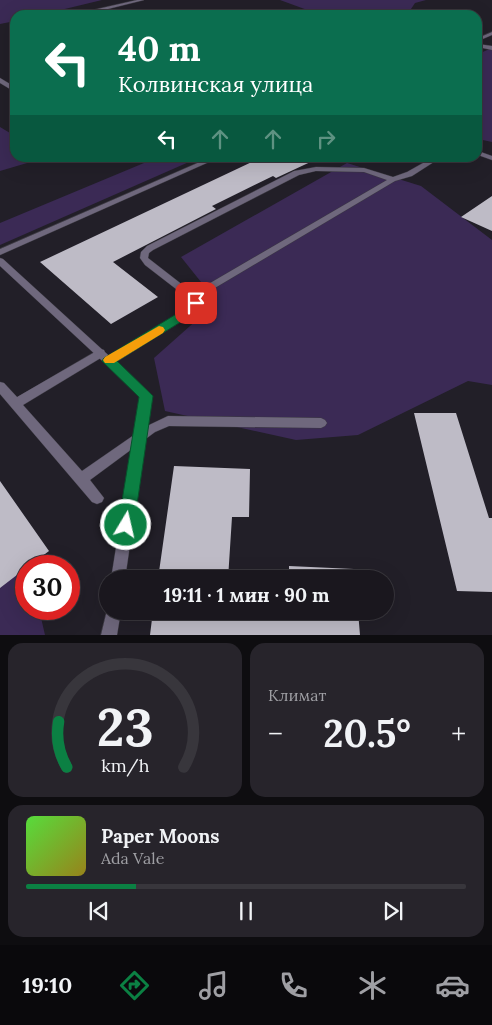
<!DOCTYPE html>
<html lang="ru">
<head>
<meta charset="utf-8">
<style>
  :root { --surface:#1a171e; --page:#27242b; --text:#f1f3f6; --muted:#9f9fa4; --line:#38363c; --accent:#0b8043 }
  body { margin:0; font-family:Lora,serif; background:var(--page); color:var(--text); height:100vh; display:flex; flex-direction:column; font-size:19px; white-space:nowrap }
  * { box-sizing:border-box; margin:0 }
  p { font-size:16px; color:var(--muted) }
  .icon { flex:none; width:28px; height:28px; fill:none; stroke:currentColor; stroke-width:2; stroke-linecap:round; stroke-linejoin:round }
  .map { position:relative; height:635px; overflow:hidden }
  .panel { display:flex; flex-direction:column; gap:8px; padding:8px; background:#0e0d10; flex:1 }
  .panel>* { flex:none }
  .top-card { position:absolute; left:10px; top:10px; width:472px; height:152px; border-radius:15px; box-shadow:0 5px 20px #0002,0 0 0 1px var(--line); background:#0b6e4f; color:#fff; overflow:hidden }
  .speed { position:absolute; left:15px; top:555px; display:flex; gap:10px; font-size:25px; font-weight:700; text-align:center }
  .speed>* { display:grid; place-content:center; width:65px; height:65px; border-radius:50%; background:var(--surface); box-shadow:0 5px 20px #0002,0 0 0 1px var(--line); line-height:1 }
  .speed .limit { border:8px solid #d22; background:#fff; color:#111 }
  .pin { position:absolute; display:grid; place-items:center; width:42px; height:42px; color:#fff; margin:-21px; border-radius:10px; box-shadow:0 2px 8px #0006 }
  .me { position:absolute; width:55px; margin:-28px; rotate:9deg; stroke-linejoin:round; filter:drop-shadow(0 0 4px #0008) }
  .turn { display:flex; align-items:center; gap:18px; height:105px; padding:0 25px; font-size:22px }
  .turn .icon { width:65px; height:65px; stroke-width:2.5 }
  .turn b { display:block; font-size:35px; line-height:42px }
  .lanes { display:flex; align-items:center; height:48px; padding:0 25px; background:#0003; justify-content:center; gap:25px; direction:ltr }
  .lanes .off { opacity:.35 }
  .big { font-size:38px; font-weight:800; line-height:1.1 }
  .panel .widget { flex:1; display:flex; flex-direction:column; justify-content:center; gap:8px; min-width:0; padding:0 18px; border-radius:15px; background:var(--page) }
  .panel .dial { align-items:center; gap:0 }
  .dial svg { height:130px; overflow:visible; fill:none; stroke:var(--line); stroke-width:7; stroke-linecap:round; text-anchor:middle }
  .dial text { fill:var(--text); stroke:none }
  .song { display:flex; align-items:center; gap:15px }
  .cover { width:60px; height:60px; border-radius:8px; background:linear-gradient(135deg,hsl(110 70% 55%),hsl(50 70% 35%)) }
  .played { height:5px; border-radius:2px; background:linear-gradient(90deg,var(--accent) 25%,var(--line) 25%) }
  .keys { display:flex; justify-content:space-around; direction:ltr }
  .heat { display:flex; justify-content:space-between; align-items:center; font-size:28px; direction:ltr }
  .panel .tiles { flex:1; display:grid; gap:8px; grid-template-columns:1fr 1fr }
  .widget:last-child { grid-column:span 2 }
  .trip { position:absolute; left:99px; top:570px; width:295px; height:50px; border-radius:25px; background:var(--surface); box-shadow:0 5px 20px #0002,0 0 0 1px var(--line); font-weight:800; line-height:50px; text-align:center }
  .menu { display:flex; height:80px; justify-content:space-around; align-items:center; background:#0a090c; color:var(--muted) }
  .menu .icon { width:35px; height:35px }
  .menu .on { color:var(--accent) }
  .menu b { font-size:22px; color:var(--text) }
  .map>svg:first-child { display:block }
  .green { fill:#3b2a55 }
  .building { fill:#bebbc6 }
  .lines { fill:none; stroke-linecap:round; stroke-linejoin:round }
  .service-casing { stroke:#3b3941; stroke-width:1 }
  .minor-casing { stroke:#3b3941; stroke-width:1 }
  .tertiary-casing { stroke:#3b3941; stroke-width:1 }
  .service { fill:#6f687d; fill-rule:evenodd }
  .minor { fill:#6f687d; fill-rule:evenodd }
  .tertiary { fill:#6f687d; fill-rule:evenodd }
  .route { fill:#0b8043; stroke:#07532c }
  .slow { fill:#f59e0b }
</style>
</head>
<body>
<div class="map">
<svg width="492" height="635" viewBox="0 0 492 635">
  <rect width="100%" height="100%" fill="#221f28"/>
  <path class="green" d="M0,0H102L40,15H15V21L0,24Z
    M280,0H426L415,3L407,15H306L310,11Z
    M492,48V142L478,139V54Z
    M0,127L15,136V158H44L0,171Z
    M156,158H198L0,245V223Z
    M347,163L421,186L492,240V385L468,381L358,435L296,440L165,411L154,358L217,302L181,257Z
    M26,568V609H39L45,635H0V585Z"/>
  <path class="building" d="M260,158H319L276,178L273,176L212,206L216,209L113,262L158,297L111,324L40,262Z
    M492,196V231L461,217Z
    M414,413H456L489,518H492V592L457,591Z
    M174,466L250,469L249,517H232L228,579H158Z
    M0,481L49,551L29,566H26V568L0,588Z
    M289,566L354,569L355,579H289Z
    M153,611H358L360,635H150Z"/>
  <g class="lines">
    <defs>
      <path id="service" d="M137,0H144L96,12L91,15H86L93,10Z
        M478,44L492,46V50L478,47Z
        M0,78L15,87V92L0,83Z
        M432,158H440L412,176L395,181L198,298L201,303L196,312L113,364H105L104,361L105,358L189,308L191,303L189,299L145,265L140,258L141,252L147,246L294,171L316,167L364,168L393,177L407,172ZM316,171L364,172L387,180L193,293L148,258L149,253L153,250L299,175Z
        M100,349L104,350L105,353L104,356L23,405L82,471L147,426L168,416L321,418L325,420L327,423L325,426L321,428L169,426L155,432L90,480L104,498L102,502L97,504L92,502L0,394V382L4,383L17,397Z"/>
      <path id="minor" d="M209,158H218L0,255V249Z
        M0,258L3,259L152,395L125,579H111L140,396L0,266Z
        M108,606V611H121L117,635H101Z"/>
      <path id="tertiary" d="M492,32V35L478,41V38Z
        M478,151L492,156V160L478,155Z"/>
    </defs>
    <use href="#service" class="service-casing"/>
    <use href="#minor" class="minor-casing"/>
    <use href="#tertiary" class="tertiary-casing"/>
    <use href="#service" class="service"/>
    <use href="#minor" class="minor"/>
    <use href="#tertiary" class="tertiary"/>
  </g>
  <path class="route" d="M196,299L201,303L197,312L117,361L153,396L134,525L132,531L126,533L120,531L118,525L139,397L102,361L104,358L188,307L192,300Z"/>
  <path class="slow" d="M159,326L163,327L165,330L163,333L114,363H105L103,360L105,357Z"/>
</svg>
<div class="speed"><div class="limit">30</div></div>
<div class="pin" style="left:196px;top:303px;background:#d93025"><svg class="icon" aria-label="arrive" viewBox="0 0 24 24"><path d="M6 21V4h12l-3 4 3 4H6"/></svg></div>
<svg class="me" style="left:126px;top:525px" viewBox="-20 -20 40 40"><circle r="17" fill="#0b8043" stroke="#fff" stroke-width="3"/><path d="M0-11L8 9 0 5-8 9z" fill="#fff"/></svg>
<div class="trip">19:11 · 1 мин · 90 m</div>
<div class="top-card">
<div class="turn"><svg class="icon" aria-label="left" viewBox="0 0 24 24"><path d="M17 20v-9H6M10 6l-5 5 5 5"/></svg><div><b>40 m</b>Колвинская улица</div></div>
<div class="lanes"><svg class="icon" aria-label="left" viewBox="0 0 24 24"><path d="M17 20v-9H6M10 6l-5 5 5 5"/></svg><svg class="icon off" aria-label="ahead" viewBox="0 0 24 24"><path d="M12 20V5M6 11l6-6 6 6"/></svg><svg class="icon off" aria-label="ahead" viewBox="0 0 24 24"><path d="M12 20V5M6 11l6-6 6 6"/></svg><svg class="icon off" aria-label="right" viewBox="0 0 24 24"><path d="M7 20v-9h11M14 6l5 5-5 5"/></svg></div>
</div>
</div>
<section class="panel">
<div class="tiles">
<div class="widget dial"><svg viewBox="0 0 100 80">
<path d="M14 69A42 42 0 1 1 86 69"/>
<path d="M14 69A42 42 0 0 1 9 41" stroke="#0b8043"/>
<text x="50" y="56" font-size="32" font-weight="700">23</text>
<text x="50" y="72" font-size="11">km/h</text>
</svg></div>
<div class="widget"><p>Климат</p>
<div class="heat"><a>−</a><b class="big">20.5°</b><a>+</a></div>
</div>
<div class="widget">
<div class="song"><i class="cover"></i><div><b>Paper Moons</b><p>Ada Vale</p></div></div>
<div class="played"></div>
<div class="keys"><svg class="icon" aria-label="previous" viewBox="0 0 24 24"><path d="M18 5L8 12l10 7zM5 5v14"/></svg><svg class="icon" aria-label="pause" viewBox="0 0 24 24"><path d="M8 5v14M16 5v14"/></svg><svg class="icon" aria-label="next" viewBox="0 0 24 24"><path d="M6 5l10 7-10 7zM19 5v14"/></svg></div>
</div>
</div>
</section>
<nav class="menu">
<b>19:10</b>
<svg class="icon on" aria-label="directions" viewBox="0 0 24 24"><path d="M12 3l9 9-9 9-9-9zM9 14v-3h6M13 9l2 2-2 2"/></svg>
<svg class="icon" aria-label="music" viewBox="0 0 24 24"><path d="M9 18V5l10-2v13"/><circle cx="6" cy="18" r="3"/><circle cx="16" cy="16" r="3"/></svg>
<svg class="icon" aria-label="phone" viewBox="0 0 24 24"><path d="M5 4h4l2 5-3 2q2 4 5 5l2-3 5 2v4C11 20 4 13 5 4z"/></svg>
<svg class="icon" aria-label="climate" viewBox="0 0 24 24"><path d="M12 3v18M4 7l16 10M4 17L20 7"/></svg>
<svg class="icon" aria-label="car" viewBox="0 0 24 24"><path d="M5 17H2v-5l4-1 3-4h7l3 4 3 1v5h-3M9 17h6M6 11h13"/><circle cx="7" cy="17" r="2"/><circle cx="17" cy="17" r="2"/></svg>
</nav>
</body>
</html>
